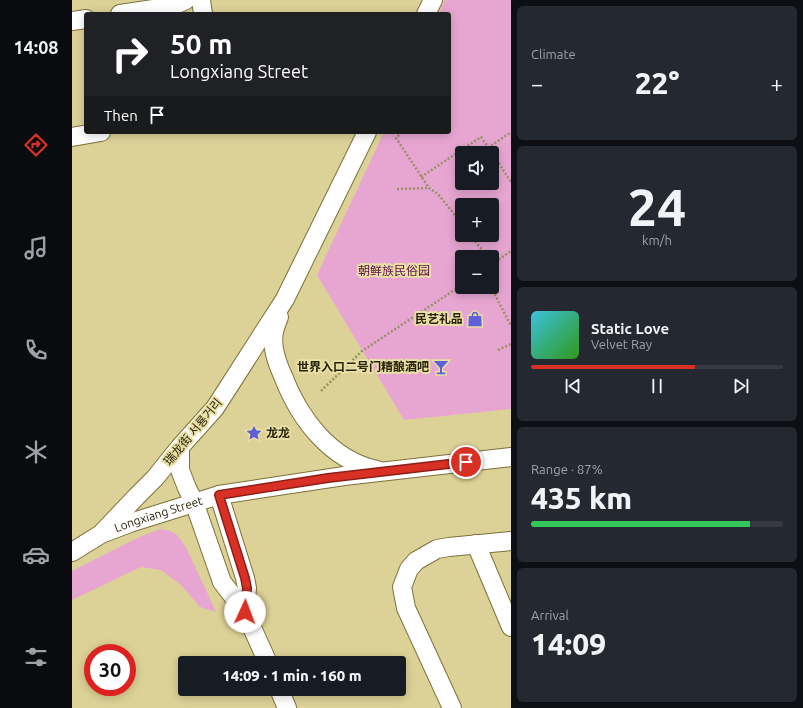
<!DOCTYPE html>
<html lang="en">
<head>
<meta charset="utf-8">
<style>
  :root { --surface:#171b24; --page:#242831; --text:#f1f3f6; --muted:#9ea1a6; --line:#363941; --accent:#d93025 }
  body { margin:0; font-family:Ubuntu,"Noto Sans SC","Noto Sans KR",sans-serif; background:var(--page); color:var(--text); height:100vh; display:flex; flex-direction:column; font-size:15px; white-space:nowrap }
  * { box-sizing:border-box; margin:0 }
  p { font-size:13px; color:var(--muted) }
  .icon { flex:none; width:22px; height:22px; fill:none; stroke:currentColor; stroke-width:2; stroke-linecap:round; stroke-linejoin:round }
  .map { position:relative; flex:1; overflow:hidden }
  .sheet { display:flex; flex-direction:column; gap:6px; padding:6px; background:#0d0f14; width:292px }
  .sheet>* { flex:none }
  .top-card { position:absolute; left:12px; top:12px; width:367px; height:122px; border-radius:4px; box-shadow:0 2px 10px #0003; background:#202124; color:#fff; overflow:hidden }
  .tools { position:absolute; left:383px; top:146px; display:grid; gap:8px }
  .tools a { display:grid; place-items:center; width:44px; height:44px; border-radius:4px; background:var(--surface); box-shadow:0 2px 10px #0003; font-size:20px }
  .speed { position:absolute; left:12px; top:644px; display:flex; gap:8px; font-size:20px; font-weight:700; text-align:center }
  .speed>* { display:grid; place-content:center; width:52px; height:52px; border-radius:50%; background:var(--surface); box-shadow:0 2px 10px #0003; line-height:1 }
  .speed .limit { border:6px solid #d22; background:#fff; color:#111 }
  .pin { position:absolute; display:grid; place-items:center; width:34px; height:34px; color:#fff; margin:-17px; border:2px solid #fff; border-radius:50%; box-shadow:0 1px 4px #0007 }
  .me { position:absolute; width:44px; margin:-22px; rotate:2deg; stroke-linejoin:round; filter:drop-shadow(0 0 3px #0008) }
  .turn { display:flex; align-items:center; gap:14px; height:84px; padding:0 20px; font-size:18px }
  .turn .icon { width:52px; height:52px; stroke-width:2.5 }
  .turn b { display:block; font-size:28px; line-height:34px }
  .then { display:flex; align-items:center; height:38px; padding:0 20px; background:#0003; gap:8px; font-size:15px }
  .big { font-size:30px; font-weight:800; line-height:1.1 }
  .sheet .tile { flex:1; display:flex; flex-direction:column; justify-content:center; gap:6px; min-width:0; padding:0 14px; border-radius:6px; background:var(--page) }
  .sheet .dial { align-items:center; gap:0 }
  .dial b { font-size:52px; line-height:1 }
  .song { display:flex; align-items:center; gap:12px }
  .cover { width:48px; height:48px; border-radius:6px; background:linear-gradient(135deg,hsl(190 70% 55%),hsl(110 70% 35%)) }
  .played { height:4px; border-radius:2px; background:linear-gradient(90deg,var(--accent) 65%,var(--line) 65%) }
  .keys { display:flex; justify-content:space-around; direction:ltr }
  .heat { display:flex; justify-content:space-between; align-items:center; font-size:22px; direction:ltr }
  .charge { height:6px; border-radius:3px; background:linear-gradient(90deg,#34c759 87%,var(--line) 0) }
  .trip { position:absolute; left:106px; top:656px; width:228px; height:40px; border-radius:4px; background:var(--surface); box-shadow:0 2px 10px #0003; font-weight:800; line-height:40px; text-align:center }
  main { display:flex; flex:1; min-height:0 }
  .dock { display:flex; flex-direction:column; width:72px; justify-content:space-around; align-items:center; background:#090b0e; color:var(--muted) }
  .dock .icon { width:28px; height:28px }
  .dock .active { color:var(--accent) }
  .dock b { font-size:18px; color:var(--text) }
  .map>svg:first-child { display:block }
  .green { fill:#e7a6d2; fill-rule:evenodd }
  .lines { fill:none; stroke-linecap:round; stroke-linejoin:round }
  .minor-casing { stroke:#7c7139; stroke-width:20 }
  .path { stroke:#999063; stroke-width:2.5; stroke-dasharray:2 2; stroke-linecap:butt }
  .minor { stroke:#fff; stroke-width:18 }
  .route-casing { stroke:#8d1f18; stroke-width:10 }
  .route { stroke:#d93025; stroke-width:7 }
  .labels { text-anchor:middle; stroke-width:4; stroke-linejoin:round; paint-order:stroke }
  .park-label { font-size:12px; fill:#5e114d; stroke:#e9dea3 }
  .poi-label { font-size:12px; font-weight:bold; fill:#26220b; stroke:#e9dea3; text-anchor:end }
  .street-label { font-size:12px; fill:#26220b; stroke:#e9dea3 }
</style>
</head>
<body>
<main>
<nav class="dock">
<b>14:08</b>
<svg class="icon active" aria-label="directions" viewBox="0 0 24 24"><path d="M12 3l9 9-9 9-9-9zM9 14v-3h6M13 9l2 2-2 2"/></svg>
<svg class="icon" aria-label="music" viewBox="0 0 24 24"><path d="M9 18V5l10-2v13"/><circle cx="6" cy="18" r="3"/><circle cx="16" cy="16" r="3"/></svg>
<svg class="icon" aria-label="phone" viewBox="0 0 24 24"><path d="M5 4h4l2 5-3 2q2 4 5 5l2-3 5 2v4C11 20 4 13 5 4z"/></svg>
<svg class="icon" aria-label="climate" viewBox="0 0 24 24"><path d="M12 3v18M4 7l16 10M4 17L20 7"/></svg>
<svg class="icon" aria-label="car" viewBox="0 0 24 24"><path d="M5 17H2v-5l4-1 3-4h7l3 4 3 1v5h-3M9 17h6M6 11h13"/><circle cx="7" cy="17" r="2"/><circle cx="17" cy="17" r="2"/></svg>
<svg class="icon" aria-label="filters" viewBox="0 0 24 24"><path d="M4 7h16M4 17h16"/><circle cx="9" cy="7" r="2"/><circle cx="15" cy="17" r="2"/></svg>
</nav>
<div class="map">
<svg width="439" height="708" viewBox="0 0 439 708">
  <rect width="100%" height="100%" fill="#dcd196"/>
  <path class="green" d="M373,0H439V409L332,420L245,275L312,132H377V14H367ZM390,153H420V183H390ZM390,205H420V235H390ZM390,257H420V287H390Z
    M89,529L98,531L105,535L114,547L144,612L128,607L109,585L89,570L69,567L0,600V571L65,538Z"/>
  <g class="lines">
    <defs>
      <g id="minor">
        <path d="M129,0L131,14"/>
        <path d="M48,14L101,6L114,0"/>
        <path d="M354,14L361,0"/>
        <path d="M0,21L14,19"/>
        <path d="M0,137L29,132"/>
        <path d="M207,317C205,322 203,327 202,332C199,346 205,363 211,376C227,418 258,460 305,470"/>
        <path d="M108,447V470L115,488L122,502L150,582L173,612L196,663"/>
        <path d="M147,495L173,578L175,588L173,612"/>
        <path d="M29,534L64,497L83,478L108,447L143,408L213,299L295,132"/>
        <path d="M404,544L439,627"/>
        <path id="s1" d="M0,552L29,534L58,523L147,495L272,476L439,457"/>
        <path d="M207,689L215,708"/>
        <path d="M380,708L334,608L330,587L337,569L344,561L365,549L377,547L439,541"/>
      </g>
    </defs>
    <use href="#minor" class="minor-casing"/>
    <path class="path" d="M330,132L324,138L357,188L366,194L390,224
      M416,148L439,132
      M420,153L439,182
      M349,177L409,137L420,153
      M325,189L356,188
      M398,235L416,257
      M420,264L439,251
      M419,287L439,326
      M426,350L439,344
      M249,391L290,351L390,285"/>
    <use href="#minor" class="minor"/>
  </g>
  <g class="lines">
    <defs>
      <path id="route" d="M173,612L175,588L173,578L147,495L256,478L394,462"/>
    </defs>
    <use href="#route" class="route-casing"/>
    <use href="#route" class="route"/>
  </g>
  <defs>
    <symbol id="shop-bare" viewBox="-9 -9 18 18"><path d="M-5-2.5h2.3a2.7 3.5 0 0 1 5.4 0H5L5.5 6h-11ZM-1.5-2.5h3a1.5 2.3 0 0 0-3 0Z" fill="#5f5fd8" stroke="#e9dea3" stroke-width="2.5" paint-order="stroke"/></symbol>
    <symbol id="bar-bare" viewBox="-9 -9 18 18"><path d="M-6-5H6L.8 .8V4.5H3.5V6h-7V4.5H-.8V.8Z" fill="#5f5fd8" stroke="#e9dea3" stroke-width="2.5" paint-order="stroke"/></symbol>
    <symbol id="sight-bare" viewBox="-9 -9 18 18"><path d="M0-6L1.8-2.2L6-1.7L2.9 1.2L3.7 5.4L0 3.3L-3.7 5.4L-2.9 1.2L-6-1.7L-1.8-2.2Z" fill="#5f5fd8" stroke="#e9dea3" stroke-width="2.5" paint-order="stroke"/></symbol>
  </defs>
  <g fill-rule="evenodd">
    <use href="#shop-bare" x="392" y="308" width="22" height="22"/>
    <use href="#bar-bare" x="358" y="356" width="22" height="22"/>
    <use href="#sight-bare" x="171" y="422" width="22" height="22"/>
  </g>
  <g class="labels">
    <g class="park-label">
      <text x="322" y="275">朝鲜族民俗园</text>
    </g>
    <g class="poi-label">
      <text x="391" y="323">民艺礼品</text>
      <text x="357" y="371">世界入口二号门精酿酒吧</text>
      <text x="194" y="437" text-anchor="start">龙龙</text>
    </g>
    <g class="street-label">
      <text transform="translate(121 432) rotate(-50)" y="4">瑞龙街 서룡거리</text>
      <text dy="4" stroke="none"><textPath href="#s1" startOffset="95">Longxiang Street</textPath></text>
    </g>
  </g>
</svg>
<div class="tools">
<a><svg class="icon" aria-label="sound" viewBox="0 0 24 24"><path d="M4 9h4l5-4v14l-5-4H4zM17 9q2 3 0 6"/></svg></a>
<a>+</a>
<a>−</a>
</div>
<div class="speed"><div class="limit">30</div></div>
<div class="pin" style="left:394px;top:462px;background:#d93025"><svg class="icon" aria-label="arrive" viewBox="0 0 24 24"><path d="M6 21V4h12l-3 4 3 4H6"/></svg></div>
<svg class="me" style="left:173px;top:612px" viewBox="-20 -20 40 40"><circle r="19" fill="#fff"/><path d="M0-13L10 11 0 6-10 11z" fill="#d93025"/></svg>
<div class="trip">14:09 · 1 min · 160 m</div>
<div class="top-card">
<div class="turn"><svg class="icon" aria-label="right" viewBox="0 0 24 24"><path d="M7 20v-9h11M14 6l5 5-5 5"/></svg><div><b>50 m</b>Longxiang Street</div></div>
<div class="then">Then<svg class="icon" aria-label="arrive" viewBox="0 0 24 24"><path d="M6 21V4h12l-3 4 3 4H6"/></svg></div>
</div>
</div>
<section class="sheet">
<div class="tile"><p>Climate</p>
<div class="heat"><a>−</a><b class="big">22°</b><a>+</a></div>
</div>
<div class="tile dial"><b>24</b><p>km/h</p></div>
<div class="tile">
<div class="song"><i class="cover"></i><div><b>Static Love</b><p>Velvet Ray</p></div></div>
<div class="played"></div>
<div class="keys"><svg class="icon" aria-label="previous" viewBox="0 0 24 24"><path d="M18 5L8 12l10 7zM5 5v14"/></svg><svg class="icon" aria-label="pause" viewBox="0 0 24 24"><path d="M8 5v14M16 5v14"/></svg><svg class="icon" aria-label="next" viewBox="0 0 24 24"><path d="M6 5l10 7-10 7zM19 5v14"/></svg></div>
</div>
<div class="tile"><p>Range · 87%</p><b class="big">435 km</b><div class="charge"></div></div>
<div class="tile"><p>Arrival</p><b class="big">14:09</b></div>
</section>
</main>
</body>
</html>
